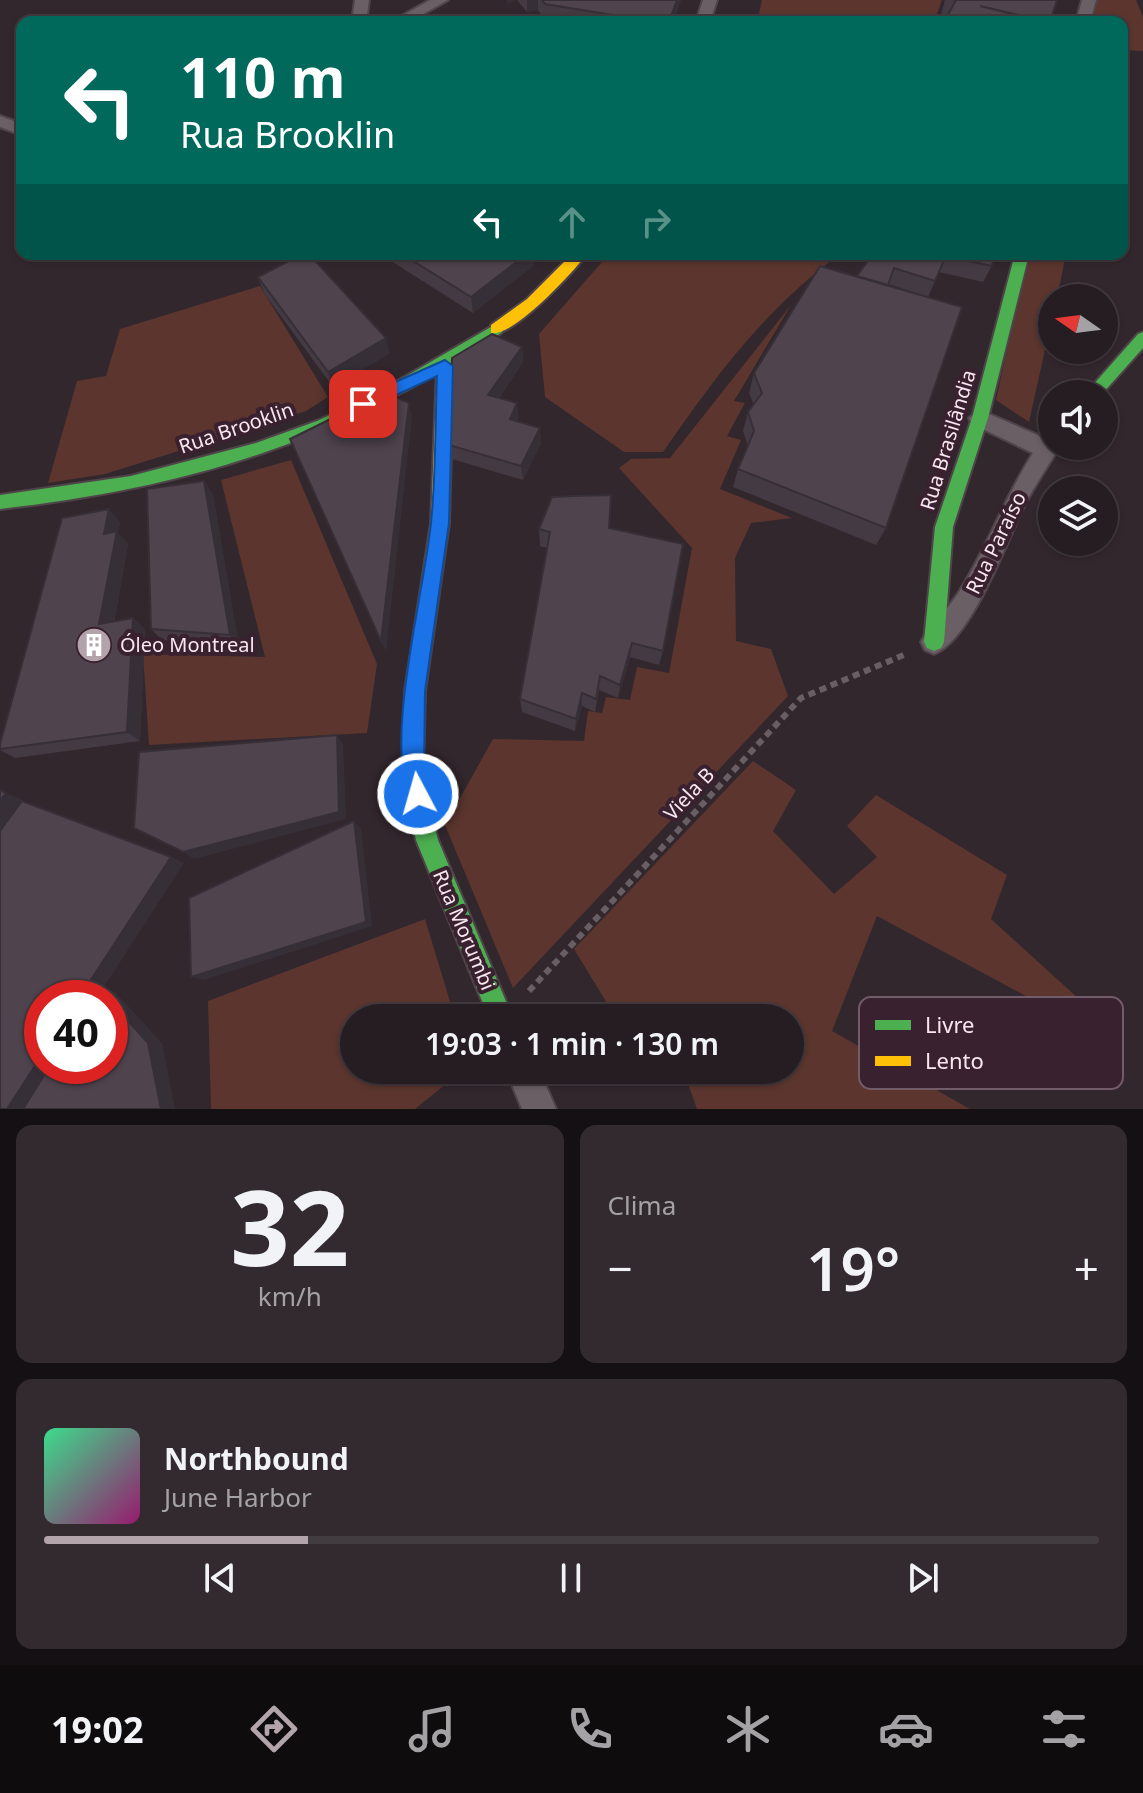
<!DOCTYPE html>
<html lang="pt">
<head>
<meta charset="utf-8">
<style>
  :root { --surface:#261d22; --page:#322a2f; --text:#f1f3f6; --muted:#a4a2a5; --line:#423b40; --accent:#b3a4ac }
  body { margin:0; font-family:"Noto Sans",sans-serif; background:var(--page); color:var(--text); height:100vh; display:flex; flex-direction:column; font-size:30px; white-space:nowrap }
  * { box-sizing:border-box; margin:0 }
  p { font-size:26px; color:var(--muted) }
  .icon { flex:none; width:44px; height:44px; fill:none; stroke:currentColor; stroke-width:2; stroke-linecap:round; stroke-linejoin:round }
  .map { position:relative; height:1109px; overflow:hidden }
  .side { display:flex; flex-direction:column; gap:16px; padding:16px; background:#151013; flex:1 }
  .side>* { flex:none }
  .guide { position:absolute; left:16px; top:16px; width:1112px; height:244px; border-radius:16px; box-shadow:0 2px 6px #0004,0 0 0 2px var(--line); background:#00695c; color:#fff; overflow:hidden }
  .needle { width:52px; rotate:284deg }
  .buttons { position:absolute; left:1038px; top:284px; display:grid; gap:16px }
  .buttons a { display:grid; place-items:center; width:80px; height:80px; border-radius:50%; background:var(--surface); box-shadow:0 2px 6px #0004,0 0 0 2px var(--line); font-size:40px }
  .speed { position:absolute; left:24px; top:980px; display:flex; gap:16px; font-size:40px; font-weight:700; text-align:center }
  .speed>* { display:grid; place-content:center; width:104px; height:104px; border-radius:50%; background:var(--surface); box-shadow:0 2px 6px #0004,0 0 0 2px var(--line); line-height:1 }
  .speed .limit { border:12px solid #d22; background:#fff; color:#111 }
  .pin { position:absolute; display:grid; place-items:center; width:68px; height:68px; color:#fff; margin:-34px; border-radius:16px; box-shadow:0 4px 12px #0006 }
  .me { position:absolute; width:88px; margin:-44px; rotate:354deg; stroke-linejoin:round; filter:drop-shadow(0 0 6px #0008) }
  .turn { display:flex; align-items:center; gap:28px; height:168px; padding:0 32px; font-size:36px }
  .turn .icon { width:104px; height:104px; stroke-width:2.5 }
  .turn b { display:block; font-size:56px; line-height:68px }
  .lanes { display:flex; align-items:center; height:76px; padding:0 32px; background:#0003; justify-content:center; gap:40px; direction:ltr }
  .lanes .off { opacity:.35 }
  .big { font-size:60px; font-weight:600; line-height:1.1 }
  .side .tile { flex:1; display:flex; flex-direction:column; justify-content:center; gap:12px; min-width:0; padding:0 28px; border-radius:16px; background:var(--page) }
  .side .dial { align-items:center; gap:0 }
  .dial b { font-size:104px; line-height:1 }
  .song { display:flex; align-items:center; gap:24px }
  .cover { width:96px; height:96px; border-radius:12px; background:linear-gradient(135deg,hsl(150 70% 55%),hsl(320 70% 35%)) }
  .played { height:8px; border-radius:4px; background:linear-gradient(90deg,var(--accent) 25%,var(--line) 25%) }
  .keys { display:flex; justify-content:space-around; direction:ltr }
  .heat { display:flex; justify-content:space-between; align-items:center; font-size:44px; direction:ltr }
  .side .tiles { flex:1; display:grid; gap:16px; grid-template-columns:1fr 1fr }
  .tile:last-child { grid-column:span 2 }
  .trip { position:absolute; left:340px; top:1004px; width:464px; height:80px; border-radius:40px; background:var(--surface); box-shadow:0 2px 6px #0004,0 0 0 2px var(--line); font-weight:600; line-height:80px; text-align:center }
  .menu { display:flex; height:128px; justify-content:space-around; align-items:center; background:#0f0c0e; color:var(--muted) }
  .menu .icon { width:56px; height:56px }
  .menu .selected { color:var(--accent) }
  .menu b { font-size:36px; color:var(--text) }
  .map>svg:first-child { display:block }
  .green { fill:#5b352e }
  .lines { fill:none; stroke-linecap:round; stroke-linejoin:round }
  .street-casing { stroke:#4f444a; stroke-width:4 }
  .fast-casing { stroke:#4f444a; stroke-width:4 }
  .slow-casing { stroke:#4f444a; stroke-width:4 }
  .path { stroke:#685e64; stroke-width:6; stroke-dasharray:7 5; stroke-linecap:butt }
  .street { fill:#6a5f65; fill-rule:evenodd }
  .fast { fill:#4caf50; fill-rule:evenodd }
  .slow { fill:#ffc107; fill-rule:evenodd }
  .wall { fill:#443a43 }
  .shaded-wall { fill:#372f37 }
  .building { fill:#4f434e; stroke:#372f37; stroke-width:2 }
  .route { fill:#1a73e8; stroke:#114b97; stroke-width:2 }
  .labels { text-anchor:middle; stroke-width:8; stroke-linejoin:round; paint-order:stroke }
  .street-label { font-size:20px; fill:#f8e7f0; stroke:#39212f }
  .poi-label { font-size:20px; fill:#f8e7f0; stroke:#39212f; text-anchor:start }
  .key { fill:#39212f; stroke:#725c69; stroke-width:2 }
  .key-label { font-size:22px; fill:#f8e7f0 }
</style>
</head>
<body>
<div class="map">
<svg width="1143" height="1109" viewBox="0 0 1143 1109">
  <rect width="100%" height="100%" fill="#33272e"/>
  <path class="green" d="M762,0H942L934,22H757Z
    M1092,0H1136L1143,17V51L1122,50V22H1087Z
    M609,254H840C764,310 716,376 663,452H624L545,397L539,334Z
    M1028,254H1066L1057,298H1052V318L1029,422L996,400Z
    M260,286L328,397L306,411L105,474L48,483L77,381L106,376L120,329Z
    M791,305L734,401L745,403L727,436L741,440L720,489L792,518L751,523L735,558L736,641L771,649L788,696L513,988L445,825L493,739L584,741L588,711L602,713L606,697L630,700L637,667L669,673L692,548L619,468L631,459L670,458Z
    M291,460L377,664L367,733L149,745L143,654L265,657L221,480Z
    M753,761L796,790L773,831L834,894L877,857L847,826L876,795L1007,875L991,919L1080,1000V1025L877,916L832,1031L970,1109H697L683,1070H790V1018H616L574,949Z
    M425,919L455,1018H354V1070H463L415,1109H211L208,1001Z"/>
  <g class="lines">
    <defs>
      <path id="street" d="M355,0H369L366,22H352Z
        M430,0H448L409,22H391Z
        M703,0H717L710,22H696Z
        M1082,0H1096L1090,22H1076Z
        M0,116L22,124V135L0,127Z
        M980,410L1042,437L1052,431V446H1060C1048,466 1035,485 1024,506C1006,542 972,639 934,654L925,650L921,642C930,623 948,610 959,592C987,548 1005,497 1033,453L972,424L969,418Z
        M506,1070H539L556,1109H522Z"/>
      <path id="fast" d="M1015,254H1029L988,418L953,527L944,642L941,648L934,651L927,648L924,642L935,527L972,418Z
        M496,324L504,329L501,333C340,441 192,487 0,509V495L131,476L256,443L317,421L377,393Z
        M1143,332V348L1102,394H1085L1138,334Z
        M423,810L431,813L438,840L513,1018H489L416,840L412,821L415,813Z"/>
      <path id="slow" d="M572,254H587C573,272 513,338 491,333V325L527,299Z
        M445,360L453,366L449,523L425,691L423,770L434,821L431,829L423,832L415,829L412,821L403,770L405,691L431,523L437,366Z"/>
    </defs>
    <use href="#street" class="street-casing"/>
    <use href="#fast" class="fast-casing"/>
    <use href="#slow" class="slow-casing"/>
    <path class="path" d="M529,991L801,698L906,654"/>
    <use href="#street" class="street"/>
    <use href="#fast" class="fast"/>
    <use href="#slow" class="slow"/>
  </g>
  <path class="wall" d="M517,0H681L673,22H555L545,20L538,10L527,12Z
    M945,0H1057L1050,22H944L947,16L941,15Z
    M380,254H534V265L473,313Z
    M873,254H994L992,266L983,282L939,272L928,297L889,284L886,528L876,545L733,487L738,469L748,446L743,431L748,412L754,405L749,393L754,373L857,276Z
    M258,277L390,353L333,387L264,293Z
    M522,347L523,362L499,398L519,417L517,421L541,443L523,480L452,459L449,445Z
    M204,481L213,495L239,647L162,640L151,629Z
    M120,522L118,533L128,544L114,622L133,618L145,630L140,741L15,758L0,750V744Z
    M609,528L663,651L659,665L630,657L618,698L599,690L595,712L582,706L575,731L522,712L520,699L547,548L540,546L539,529Z"/>
  <path class="shaded-wall" d="M507,0H516L507,4Z
    M527,0H538V10L527,12Z
    M677,0H681L673,22H669Z
    M527,254H534V265L473,313L471,297Z
    M386,338L390,353L333,387L328,372Z
    M522,347L523,362L490,410L488,395Z
    M409,403L412,417L386,652L381,641Z
    M517,403L519,417L511,433L510,419Z
    M540,428L541,443L523,480L521,466Z
    M204,481L213,495L239,647L230,635Z
    M109,509L120,522L118,533L128,544L111,636L99,624L104,534Z
    M133,618L145,630L140,741L127,732Z
    M632,643L630,657L618,698L620,685Z
    M582,693V706L575,731L576,719Z
    M337,735L343,744L346,819L194,859L183,852Z
    M6,793L23,800L0,830V801Z
    M354,821L361,829L372,926L204,980L191,977Z
    M171,857L184,863L102,990L115,992L162,1043L175,1109H161L110,1001V998H79Z
    M42,1055V1066H53L25,1109H7Z"/>
  <path class="building" d="M542,0H677L669,22H656L545,4Z
    M954,0H1057L1050,22L980,6L1044,22H944L956,0Z
    M302,254H309L386,338L328,372L258,277Z
    M402,254H527L471,297Z
    M873,254H994L992,266L946,256L935,281L894,268L888,285L857,276Z
    M820,266L962,307L886,528L738,469L754,431L748,412L762,393L754,373Z
    M492,334L522,347L488,395L517,403L510,419L540,428L521,466L449,445L452,358Z
    M385,392L409,403L381,641L290,439Z
    M204,481L230,635L151,629L147,489Z
    M611,495L609,528L683,544L663,651L632,643L620,685L600,676L596,699L582,693L576,719L520,699L550,532L539,529L552,497L572,496Z
    M109,509L104,534L117,531L99,624L133,618L127,732L0,749V744L62,518Z
    M337,735L339,812L183,852L134,828L139,752Z
    M0,790L6,793L0,801Z
    M22,801L171,857L79,998H42V1055L7,1109H0V831Z
    M354,821L366,922L191,977L189,898Z
    M99,989L107,998H94Z
    M110,1001L148,1043L161,1109H23L50,1066H110Z"/>
  <path class="route" d="M445,360L453,366L449,523L425,691L424,770L428,794L425,801L418,804L410,801C384,738 424,594 431,523C436,474 435,425 437,376L368,408H357L354,404L357,399Z"/>
  <defs>
    <symbol id="building-disc" viewBox="-11 -11 22 22"><circle r="9.5" fill="#b3a4ac" stroke="#39212f"/><path d="M-4-6H4V6H1V3H-1V6H-4ZM-2.5-4.3h1.7v1.8h-1.7ZM.8-4.3h1.7v1.8H.8ZM-2.5-1h1.7V.8h-1.7ZM.8-1h1.7V.8H.8Z" fill="#fff"/></symbol>
  </defs>
  <g fill-rule="evenodd">
    <use href="#building-disc" x="74" y="625" width="40" height="40"/>
  </g>
  <g class="labels">
    <g class="street-label">
      <text transform="translate(236 428) rotate(-19)" y="7">Rua Brooklin</text>
      <text transform="translate(948 440) rotate(-73)" y="7">Rua Brasilândia</text>
      <text transform="translate(996 543) rotate(-64)" y="7">Rua Paraíso</text>
      <text transform="translate(689 794) rotate(-47)" y="7">Viela B</text>
      <text transform="translate(464 930) rotate(67)" y="7">Rua Morumbi</text>
    </g>
    <g class="poi-label">
      <text x="120" y="652">Óleo Montreal</text>
    </g>
  </g>
  <rect x="859" y="997" width="264" height="92" rx="12" class="key"/>
  <rect x="875" y="1020" width="36" height="10" fill="#4caf50"/>
  <rect x="875" y="1056" width="36" height="10" fill="#ffc107"/>
  <g class="key-label">
    <text x="925" y="1033">Livre</text>
    <text x="925" y="1069">Lento</text>
  </g>
</svg>
<div class="buttons">
<a><svg class="needle" viewBox="-14 -14 28 28"><path d="M0-13l5 13h-10z" fill="#e53935"/><path d="M0 13l5-13h-10z" fill="#a4a2a5"/></svg></a>
<a><svg class="icon" aria-label="sound" viewBox="0 0 24 24"><path d="M4 9h4l5-4v14l-5-4H4zM17 9q2 3 0 6"/></svg></a>
<a><svg class="icon" aria-label="layers" viewBox="0 0 24 24"><path d="M12 4l9 5-9 5-9-5zM3 14l9 5 9-5"/></svg></a>
</div>
<div class="speed"><div class="limit">40</div></div>
<div class="pin" style="left:363px;top:404px;background:#d93025"><svg class="icon" aria-label="arrive" viewBox="0 0 24 24"><path d="M6 21V4h12l-3 4 3 4H6"/></svg></div>
<svg class="me" style="left:418px;top:794px" viewBox="-20 -20 40 40"><circle r="17" fill="#1a73e8" stroke="#fff" stroke-width="3"/><path d="M0-11L8 9 0 5-8 9z" fill="#fff"/></svg>
<div class="trip">19:03 · 1 min · 130 m</div>
<div class="guide">
<div class="turn"><svg class="icon" aria-label="left" viewBox="0 0 24 24"><path d="M17 20v-9H6M10 6l-5 5 5 5"/></svg><div><b>110 m</b>Rua Brooklin</div></div>
<div class="lanes"><svg class="icon" aria-label="left" viewBox="0 0 24 24"><path d="M17 20v-9H6M10 6l-5 5 5 5"/></svg><svg class="icon off" aria-label="ahead" viewBox="0 0 24 24"><path d="M12 20V5M6 11l6-6 6 6"/></svg><svg class="icon off" aria-label="right" viewBox="0 0 24 24"><path d="M7 20v-9h11M14 6l5 5-5 5"/></svg></div>
</div>
</div>
<section class="side">
<div class="tiles">
<div class="tile dial"><b>32</b><p>km/h</p></div>
<div class="tile"><p>Clima</p>
<div class="heat"><a>−</a><b class="big">19°</b><a>+</a></div>
</div>
<div class="tile">
<div class="song"><i class="cover"></i><div><b>Northbound</b><p>June Harbor</p></div></div>
<div class="played"></div>
<div class="keys"><svg class="icon" aria-label="previous" viewBox="0 0 24 24"><path d="M18 5L8 12l10 7zM5 5v14"/></svg><svg class="icon" aria-label="pause" viewBox="0 0 24 24"><path d="M8 5v14M16 5v14"/></svg><svg class="icon" aria-label="next" viewBox="0 0 24 24"><path d="M6 5l10 7-10 7zM19 5v14"/></svg></div>
</div>
</div>
</section>
<nav class="menu">
<b>19:02</b>
<svg class="icon selected" aria-label="directions" viewBox="0 0 24 24"><path d="M12 3l9 9-9 9-9-9zM9 14v-3h6M13 9l2 2-2 2"/></svg>
<svg class="icon" aria-label="music" viewBox="0 0 24 24"><path d="M9 18V5l10-2v13"/><circle cx="6" cy="18" r="3"/><circle cx="16" cy="16" r="3"/></svg>
<svg class="icon" aria-label="phone" viewBox="0 0 24 24"><path d="M5 4h4l2 5-3 2q2 4 5 5l2-3 5 2v4C11 20 4 13 5 4z"/></svg>
<svg class="icon" aria-label="climate" viewBox="0 0 24 24"><path d="M12 3v18M4 7l16 10M4 17L20 7"/></svg>
<svg class="icon" aria-label="car" viewBox="0 0 24 24"><path d="M5 17H2v-5l4-1 3-4h7l3 4 3 1v5h-3M9 17h6M6 11h13"/><circle cx="7" cy="17" r="2"/><circle cx="17" cy="17" r="2"/></svg>
<svg class="icon" aria-label="filters" viewBox="0 0 24 24"><path d="M4 7h16M4 17h16"/><circle cx="9" cy="7" r="2"/><circle cx="15" cy="17" r="2"/></svg>
</nav>
</body>
</html>
